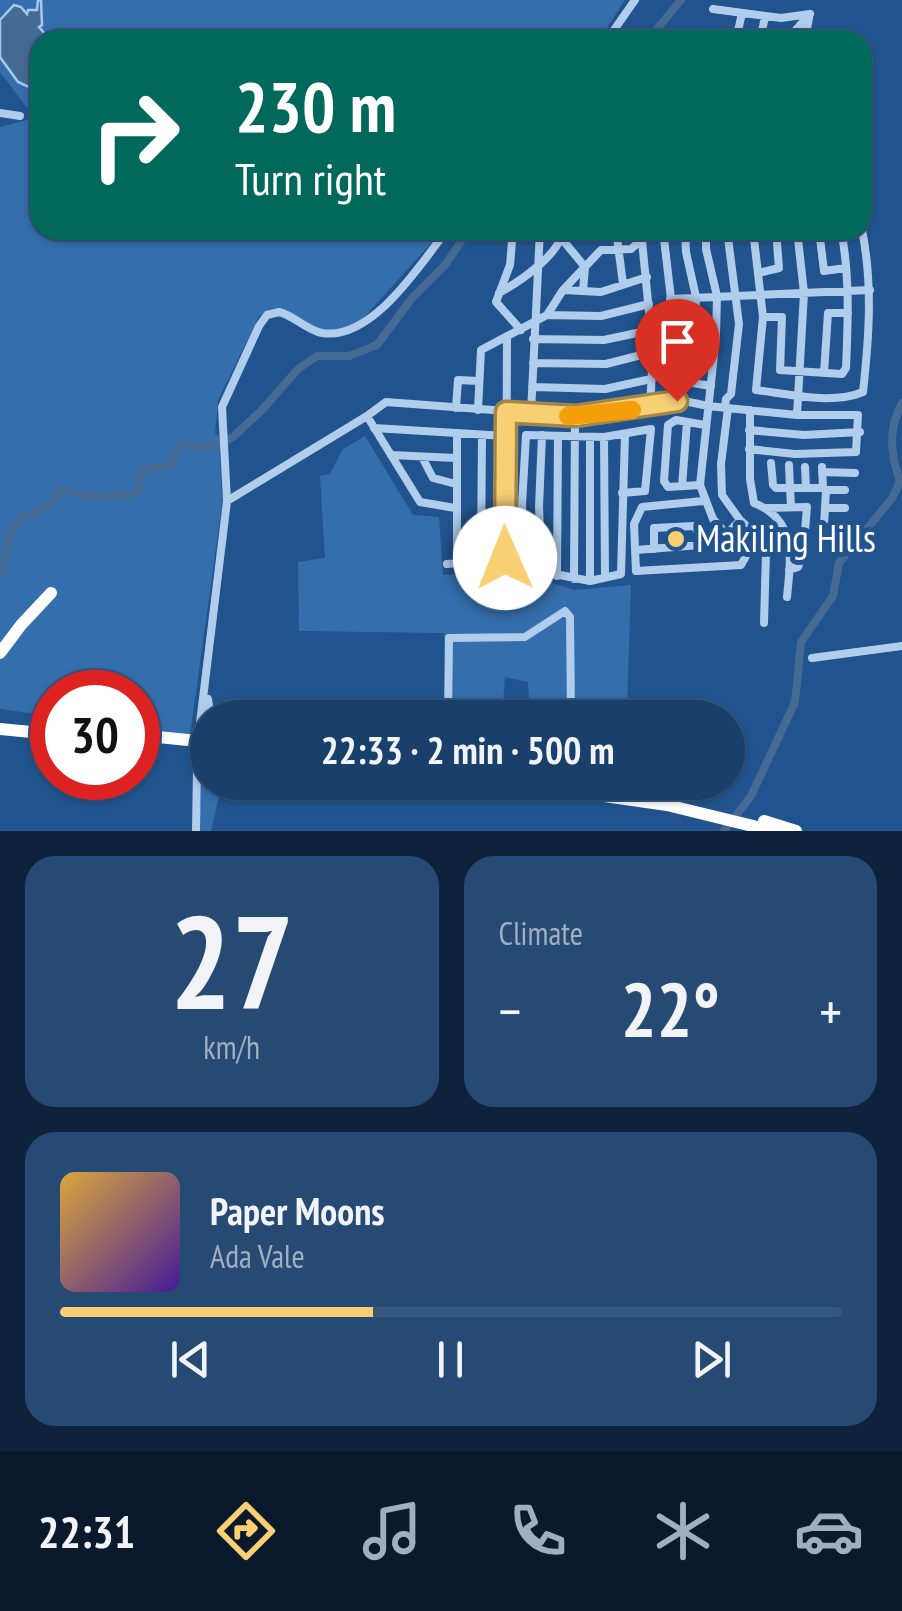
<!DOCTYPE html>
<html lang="en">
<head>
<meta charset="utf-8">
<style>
  :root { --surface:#193f6b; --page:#264a73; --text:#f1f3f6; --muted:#9fafc1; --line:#37587e; --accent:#f9cf73 }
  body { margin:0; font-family:"PT Sans Narrow",sans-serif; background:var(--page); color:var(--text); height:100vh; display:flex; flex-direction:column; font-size:38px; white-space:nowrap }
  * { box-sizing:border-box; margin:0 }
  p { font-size:32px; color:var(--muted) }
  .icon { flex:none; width:55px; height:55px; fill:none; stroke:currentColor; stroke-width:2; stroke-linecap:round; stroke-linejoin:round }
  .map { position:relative; height:831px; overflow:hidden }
  .details { display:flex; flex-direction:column; gap:25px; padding:25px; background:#0e233b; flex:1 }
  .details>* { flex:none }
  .hud { position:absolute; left:30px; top:30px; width:842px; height:210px; border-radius:30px; box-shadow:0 2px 8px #0004,0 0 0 2px var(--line); background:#00695c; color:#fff; overflow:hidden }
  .speed { position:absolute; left:30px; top:670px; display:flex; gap:20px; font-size:50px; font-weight:700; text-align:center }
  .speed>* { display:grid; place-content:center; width:130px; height:130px; border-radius:50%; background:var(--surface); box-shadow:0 2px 8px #0004,0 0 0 2px var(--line); line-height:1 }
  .speed .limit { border:15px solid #d22; background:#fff; color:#111 }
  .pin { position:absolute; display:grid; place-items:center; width:85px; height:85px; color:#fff; margin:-102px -42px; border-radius:50% 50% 50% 0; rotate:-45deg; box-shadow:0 0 10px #0007 }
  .pin .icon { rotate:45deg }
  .me { position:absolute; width:110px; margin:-55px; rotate:359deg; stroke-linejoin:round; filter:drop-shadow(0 0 8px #0008) }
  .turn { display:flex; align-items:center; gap:35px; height:210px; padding:0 40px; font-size:45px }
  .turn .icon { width:130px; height:130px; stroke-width:2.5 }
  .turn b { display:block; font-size:70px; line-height:85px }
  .big { font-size:75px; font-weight:700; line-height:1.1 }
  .details .card { flex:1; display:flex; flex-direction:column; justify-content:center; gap:15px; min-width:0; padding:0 35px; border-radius:30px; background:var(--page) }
  .details .dial { align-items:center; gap:0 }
  .dial b { font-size:130px; line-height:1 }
  .song { display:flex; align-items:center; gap:30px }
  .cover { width:120px; height:120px; border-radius:15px; background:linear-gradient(135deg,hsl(40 70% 55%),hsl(260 70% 35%)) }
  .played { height:10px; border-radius:5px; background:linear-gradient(90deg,var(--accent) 40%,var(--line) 40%) }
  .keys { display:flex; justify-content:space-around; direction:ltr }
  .heat { display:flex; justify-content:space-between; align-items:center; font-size:55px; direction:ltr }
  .details .tiles { flex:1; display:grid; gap:25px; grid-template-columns:1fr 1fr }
  .card:last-child { grid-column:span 2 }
  .trip { position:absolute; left:190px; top:700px; width:555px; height:100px; border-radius:50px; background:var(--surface); box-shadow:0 2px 8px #0004,0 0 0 2px var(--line); font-weight:700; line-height:100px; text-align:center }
  .tab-bar { display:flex; height:160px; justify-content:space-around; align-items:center; background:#0a192b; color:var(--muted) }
  .tab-bar .icon { width:70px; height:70px }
  .tab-bar .selected { color:var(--accent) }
  .tab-bar b { font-size:45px; color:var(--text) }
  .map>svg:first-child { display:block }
  .green { fill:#356ead }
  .water { fill:#456a94; stroke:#a5c9ee; stroke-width:2.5 }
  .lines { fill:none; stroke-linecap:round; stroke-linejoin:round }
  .river { stroke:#456a94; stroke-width:8 }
  .minor { stroke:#b1cdec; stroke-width:8 }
  .highway { stroke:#fff; stroke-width:12 }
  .minor-bridge { stroke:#b1cdec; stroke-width:8 }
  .route-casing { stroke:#a2874b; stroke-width:25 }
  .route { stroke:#f9cf73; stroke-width:18 }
  .slow { stroke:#f59e0b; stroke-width:18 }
  .poi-dot { fill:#f9cf73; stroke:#21548f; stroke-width:4 }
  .labels { text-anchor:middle; stroke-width:10; stroke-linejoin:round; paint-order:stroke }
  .poi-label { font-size:38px; fill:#fff; stroke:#21548f; text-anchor:start }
</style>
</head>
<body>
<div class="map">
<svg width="902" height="831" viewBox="0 0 902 831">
  <rect width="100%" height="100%" fill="#21548f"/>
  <path class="green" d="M0,0H625L599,40H40V230H443L359,323C348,328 330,334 318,330C293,323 291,296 259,316L218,400L215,434L219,436L222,504L190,735L138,728V692H52V716L0,709V127L35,118L0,72Z
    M365,436L413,515L439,517L443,575L517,572L575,590L631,585L627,707L579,705L578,714H571L570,717H530L528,682L505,677L503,705L487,712L446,711L444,633L299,631L298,562L325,558L320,476L330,474L342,450Z
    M202,764L207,765L208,782L339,783L388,790L221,787L211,831H199Z"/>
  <path class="water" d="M38,0H41L42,25L39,27L44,33V40H40V92L18,82L0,57V20L14,5L21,7L27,14L28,10H37Z"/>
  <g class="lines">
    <path class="river" d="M648,40L681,0
      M0,574C9,558 5,536 18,522C31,507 44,519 61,489L87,496L132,495L139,491V478L144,470L171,465L178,445L214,447L233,437L262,410L298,369L317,356H349L377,345L412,298L445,265L469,230
      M724,831L751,796L795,702L801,642L833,596L839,563L893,497L900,481C890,453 888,429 902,403"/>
    <path class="minor" d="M713,9L781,18L810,14
      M607,40L635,0
      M697,40L701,32L737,37
      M736,40L742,13
      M760,40L765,17
      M787,40L810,14
      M805,40L809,18
      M0,113L20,116
      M513,230L510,265L496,302L521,330
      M616,230L623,284
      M663,230L676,342L675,380L711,386
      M685,230L686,252L696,297L694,360L713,363
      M753,230L763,317L756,390C788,394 832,405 863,392C869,338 873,284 862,230
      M797,230L804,293L797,415
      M819,230L824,271L846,268
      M562,239L585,267L583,291
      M642,241L653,352L650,408
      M758,273L779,268L776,230
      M564,290L601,292L647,277
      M499,293C519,282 561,254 563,230
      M670,299L870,290
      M547,315L601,316L649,304
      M763,317H782L780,370L842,374L846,368C848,322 850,275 841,230
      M533,339L604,340L651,330
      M533,363L606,364L653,352
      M824,373L828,313H848
      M532,387L605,389L651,379
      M456,408L458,380L479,381
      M725,408L726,399L731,394L739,324L727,230
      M728,408L721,464L722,495L740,520L763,541L766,552L764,623
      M478,410L481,350L547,315L563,290L601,250L631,249L653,230
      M750,410V479L754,503C797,520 791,557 787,597
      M531,413L540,230
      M367,416L386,402L575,416L650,408L670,398L708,406L797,415H858L856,452L795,454L749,449
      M374,428L506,436
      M749,430L804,435L860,432
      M590,437V581
      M604,437L605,576
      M391,455L456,458
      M422,457L433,478L456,484
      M771,463L773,485L776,488H790L791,506
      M789,465L790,488H823L822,467
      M805,467L806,488
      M822,472L855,473
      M700,485L668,487L664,481L668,425L676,420L705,425
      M682,486L687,422
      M823,488L826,490L824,526
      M826,490H845
      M622,493L645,491L651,429L604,437L526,435L522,505L525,568L590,581L621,574L625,435
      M227,501L367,416L420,502L455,508
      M703,501L642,507L634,524L636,571L741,565L746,556L713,519L700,485L716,336L717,296L706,249V230
      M767,508L807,507L803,554L798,567L789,570
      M825,508H845
      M654,549V528L694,526L707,545
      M636,550L713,544L720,542L740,520
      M481,561L482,435
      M457,562V434
      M447,564L505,558
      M506,569L507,337
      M542,572L539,507L542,435
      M557,576L558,436
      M574,579L575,416
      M812,658L902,646
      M208,699L211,718
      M448,718L449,638L525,637L565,611L570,617L571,718
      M520,718L521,704
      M200,723L227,501L222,407L259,326L267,315L279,312C295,316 306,330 322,333C372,341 420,265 447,230
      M196,831L197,767"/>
    <path class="highway" d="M0,653L21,625L51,593
      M0,729L52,734
      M138,735L208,742
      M507,782L667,805L773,831
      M764,821L796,831"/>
    <path class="minor-bridge" d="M197,767L200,723"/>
  </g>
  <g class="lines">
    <defs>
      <path id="route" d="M505,558L506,412L576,416L677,401"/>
    </defs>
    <use href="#route" class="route-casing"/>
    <use href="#route" class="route"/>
    <path class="slow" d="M568,416L632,410"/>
  </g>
  <circle class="poi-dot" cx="676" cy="539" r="10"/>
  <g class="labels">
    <g class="poi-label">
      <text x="696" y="552">Makiling Hills</text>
    </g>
  </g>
</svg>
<div class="speed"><div class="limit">30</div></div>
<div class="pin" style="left:677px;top:401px;background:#d93025"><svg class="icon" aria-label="arrive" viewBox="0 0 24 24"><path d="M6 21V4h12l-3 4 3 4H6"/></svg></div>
<svg class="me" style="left:505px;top:558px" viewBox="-20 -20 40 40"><circle r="19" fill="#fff"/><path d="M0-13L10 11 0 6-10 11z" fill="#f9cf73"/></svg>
<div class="trip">22:33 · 2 min · 500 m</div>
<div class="hud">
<div class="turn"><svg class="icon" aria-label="right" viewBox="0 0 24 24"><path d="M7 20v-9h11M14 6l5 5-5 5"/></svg><div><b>230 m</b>Turn right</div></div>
</div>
</div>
<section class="details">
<div class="tiles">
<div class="card dial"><b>27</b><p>km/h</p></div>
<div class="card"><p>Climate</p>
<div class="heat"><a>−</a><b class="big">22°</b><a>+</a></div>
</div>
<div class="card">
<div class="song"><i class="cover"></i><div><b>Paper Moons</b><p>Ada Vale</p></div></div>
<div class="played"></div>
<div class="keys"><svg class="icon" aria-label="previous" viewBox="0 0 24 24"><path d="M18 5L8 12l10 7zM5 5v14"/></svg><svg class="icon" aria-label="pause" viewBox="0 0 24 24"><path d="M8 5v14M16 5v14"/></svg><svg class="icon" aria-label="next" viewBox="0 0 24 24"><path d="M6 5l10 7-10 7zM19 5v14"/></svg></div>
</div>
</div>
</section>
<nav class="tab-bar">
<b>22:31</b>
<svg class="icon selected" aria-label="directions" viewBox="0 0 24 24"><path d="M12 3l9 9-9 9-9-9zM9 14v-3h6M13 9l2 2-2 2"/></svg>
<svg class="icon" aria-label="music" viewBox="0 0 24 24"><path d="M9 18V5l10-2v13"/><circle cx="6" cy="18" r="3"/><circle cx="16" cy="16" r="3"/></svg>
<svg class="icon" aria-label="phone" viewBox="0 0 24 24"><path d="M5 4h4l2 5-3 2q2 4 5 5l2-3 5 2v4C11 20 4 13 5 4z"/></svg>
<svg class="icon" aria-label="climate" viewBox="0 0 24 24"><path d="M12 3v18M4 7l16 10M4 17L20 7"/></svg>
<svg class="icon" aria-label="car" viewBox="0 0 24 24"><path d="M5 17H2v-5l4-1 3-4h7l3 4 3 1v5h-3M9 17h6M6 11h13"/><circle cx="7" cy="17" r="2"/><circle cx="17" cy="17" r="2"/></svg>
</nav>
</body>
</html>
